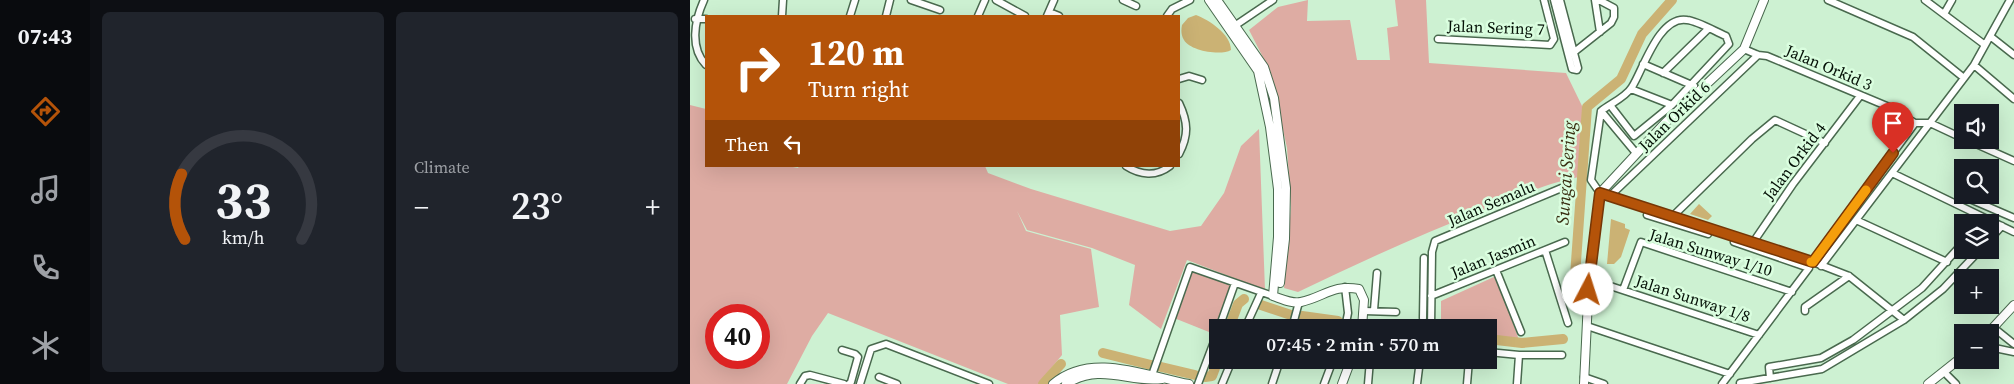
<!DOCTYPE html>
<html lang="en">
<head>
<meta charset="utf-8">
<style>
  :root { --surface:#171b24; --page:#20242c; --text:#f1f3f6; --muted:#9ea1a6; --line:#363941; --accent:#b45309 }
  body { margin:0; font-family:"Source Serif 4",serif; background:var(--page); color:var(--text); height:100vh; display:flex; flex-direction:column; font-size:19px; white-space:nowrap }
  * { box-sizing:border-box; margin:0 }
  p { font-size:16px; color:var(--muted) }
  .icon { flex:none; width:28px; height:28px; fill:none; stroke:currentColor; stroke-width:2; stroke-linecap:round; stroke-linejoin:round }
  .map { position:relative; flex:1; overflow:hidden }
  .details { display:flex; flex-direction:column; gap:12px; padding:12px; background:#0d0f14; width:600px }
  .details>* { flex:none }
  .guide { position:absolute; left:15px; top:15px; width:475px; height:152px; border-radius:0px; box-shadow:0 5px 20px #0002; background:#b45309; color:#fff; overflow:hidden }
  .fabs { position:absolute; left:1264px; top:104px; display:grid; gap:10px }
  .fabs a { display:grid; place-items:center; width:45px; height:45px; border-radius:0px; background:var(--surface); box-shadow:0 5px 20px #0002; font-size:25px }
  .speed { position:absolute; left:15px; top:304px; display:flex; gap:10px; font-size:25px; font-weight:700; text-align:center }
  .speed>* { display:grid; place-content:center; width:65px; height:65px; border-radius:50%; background:var(--surface); box-shadow:0 5px 20px #0002; line-height:1 }
  .speed .limit { border:8px solid #d22; background:#fff; color:#111 }
  .pin { position:absolute; display:grid; place-items:center; width:42px; height:42px; color:#fff; margin:-51px -21px; border-radius:50% 50% 50% 0; rotate:-45deg; box-shadow:0 0 5px #0007 }
  .pin .icon { rotate:45deg }
  .me { position:absolute; width:55px; margin:-28px; rotate:5deg; stroke-linejoin:round; filter:drop-shadow(0 0 4px #0008) }
  .turn { display:flex; align-items:center; gap:18px; height:105px; padding:0 20px; font-size:22px }
  .turn .icon { width:65px; height:65px; stroke-width:2.5 }
  .turn b { display:block; font-size:35px; line-height:42px }
  .then { display:flex; align-items:center; height:48px; padding:0 20px; background:#0003; gap:10px; font-size:19px }
  .big { font-size:38px; font-weight:600; line-height:1.1 }
  .details .widget { flex:1; display:flex; flex-direction:column; justify-content:center; gap:8px; min-width:0; padding:0 18px; border-radius:8px; background:var(--page) }
  .details .dial { align-items:center; gap:0 }
  .dial svg { height:130px; overflow:visible; fill:none; stroke:var(--line); stroke-width:7; stroke-linecap:round; text-anchor:middle }
  .dial text { fill:var(--text); stroke:none }
  .heat { display:flex; justify-content:space-between; align-items:center; font-size:28px; direction:ltr }
  .details .tiles { flex:1; display:grid; gap:12px; grid-template-columns:repeat(2,1fr) }
  .trip { position:absolute; left:519px; top:319px; width:288px; height:50px; border-radius:0px; background:var(--surface); box-shadow:0 5px 20px #0002; font-weight:600; line-height:50px; text-align:center }
  main { display:flex; flex:1; min-height:0 }
  .menu { display:flex; flex-direction:column; width:90px; justify-content:space-around; align-items:center; background:#090b0e; color:var(--muted) }
  .menu .icon { width:35px; height:35px }
  .menu .on { color:var(--accent) }
  .menu b { font-size:22px; color:var(--text) }
  .map>svg:first-child { display:block }
  .green { fill:#deaca3; fill-rule:evenodd }
  .water { fill:#cbb274 }
  .lines { fill:none; stroke-linecap:round; stroke-linejoin:round }
  .river { stroke:#cbb274; stroke-width:10 }
  .minor-casing { stroke:#49694e; stroke-width:9 }
  .tertiary-casing { stroke:#49694e; stroke-width:10 }
  .minor { stroke:#fff; stroke-width:6 }
  .tertiary { stroke:#fff; stroke-width:8 }
  .route-casing { stroke:#753606; stroke-width:12 }
  .route { stroke:#b45309; stroke-width:9 }
  .slow { stroke:#f59e0b; stroke-width:9 }
  .labels { text-anchor:middle; stroke-width:5; stroke-linejoin:round; paint-order:stroke }
  .street-label { font-size:16px; fill:#041006; stroke:#dafedf }
  .water-label { font-size:18px; font-style:italic; fill:#392e11; stroke:#dafedf }
</style>
</head>
<body>
<main>
<nav class="menu">
<b>07:43</b>
<svg class="icon on" aria-label="directions" viewBox="0 0 24 24"><path d="M12 3l9 9-9 9-9-9zM9 14v-3h6M13 9l2 2-2 2"/></svg>
<svg class="icon" aria-label="music" viewBox="0 0 24 24"><path d="M9 18V5l10-2v13"/><circle cx="6" cy="18" r="3"/><circle cx="16" cy="16" r="3"/></svg>
<svg class="icon" aria-label="phone" viewBox="0 0 24 24"><path d="M5 4h4l2 5-3 2q2 4 5 5l2-3 5 2v4C11 20 4 13 5 4z"/></svg>
<svg class="icon" aria-label="climate" viewBox="0 0 24 24"><path d="M12 3v18M4 7l16 10M4 17L20 7"/></svg>
</nav>
<section class="details">
<div class="tiles">
<div class="widget dial"><svg viewBox="0 0 100 80">
<path d="M14 69A42 42 0 1 1 86 69"/>
<path d="M14 69A42 42 0 0 1 12 29" stroke="#b45309"/>
<text x="50" y="56" font-size="32" font-weight="700">33</text>
<text x="50" y="72" font-size="11">km/h</text>
</svg></div>
<div class="widget"><p>Climate</p>
<div class="heat"><a>−</a><b class="big">23°</b><a>+</a></div>
</div>
</div>
</section>
<div class="map">
<svg width="1324" height="384" viewBox="0 0 1324 384">
  <rect width="100%" height="100%" fill="#cdf1d2"/>
  <path class="green" d="M618,0L617,21L660,20L667,60H700L697,28L708,26L705,0H736L739,63L876,73L893,108L889,177C857,183 827,197 796,209C732,234 670,262 608,292L594,288L601,207L597,148L580,71L559,30L588,7Z
    M0,105L16,109V166H98L108,168L109,166H295L298,173L341,189L480,231L511,226L534,193L551,146L569,129L575,290L497,260L471,329L439,305L445,265L402,248L337,230L327,211L336,231L401,249L409,307L370,315L372,355L348,384H318L138,313L122,336L97,384H0ZM26,315H69V358H26Z
    M501,269L543,285L524,334L484,318Z
    M806,276L829,340L798,336V328H751V301Z"/>
  <path class="water" d="M506,15C519,20 541,34 541,50C531,56 500,51 494,40C491,35 491,30 492,25L498,18Z
    M1009,204L1022,216L1018,220L1000,214Z
    M921,219L935,224V228L940,230L931,257L924,264H917Z"/>
  <g class="lines">
    <path class="river" d="M884,290L897,107L931,79L952,34L982,0
      M571,305L601,315
      M612,316L648,321
      M539,328L548,304L554,299
      M798,339L832,343L873,339
      M413,353L461,365
      M467,366L505,375
      M515,377L522,376L528,360
      M353,384L371,364"/>
    <defs>
      <path id="minor" d="M14,0C4,22 0,48 16,65
        M221,0L250,10
        M306,0L335,16
        M433,0L446,6
        M864,0L882,69L887,70L888,68L870,0
        M905,0L910,32
        M1138,0L1223,37L1274,78
        M1235,0L1295,45
        M359,12L369,16
        M1254,14L1262,0
        M92,16L93,0
        M160,16L165,0
        M196,16L200,0
        M288,16L295,0
        M357,16L364,0
        M477,16L482,9L500,0
        M5,19H16
        M543,27L583,0
        M1300,36L1324,55
        M748,39L860,45L864,39L854,0
        M1054,49L1068,55L1077,56L1199,107L1225,123H1240L1272,138
        M883,53L921,23L924,17V8L909,0
        M953,64L1004,86
        M1284,65L1324,99
        M973,73L1018,29
        M489,79L499,76L512,80
        M941,89L982,105
        M489,103C498,122 499,135 489,154
        M920,105L944,136L982,105L1039,44L1036,36C1026,32 1008,21 997,20C969,15 953,70 942,87C936,97 920,104 911,111L901,180L910,193L1123,262L1159,276L1214,320
        M911,111L946,153
        M1277,140L1324,161
        M436,166C450,175 466,177 480,166
        M1202,173L1324,232
        M920,196L1068,55
        M1280,199L1324,218
        M957,215L1018,234
        M982,217L1062,139L1085,120L1135,143
        M1166,220L1257,262
        M1300,239L1312,226
        M1062,244L1103,184L1170,96
        M855,250L878,323
        M1123,262L1225,123
        M1131,266L1284,65L1320,0
        M806,270L831,332
        M899,279L1069,335
        M933,290L951,242L1102,292
        M741,296L875,242
        M684,310L687,273
        M674,311L706,312
        M1115,311V307L1159,276
        M733,318L734,258
        M897,326L1040,374
        M529,328L545,283
        M555,328L571,293
        M602,328L609,302
        M655,328L658,313L655,287
        M741,328L742,252L745,241L874,187
        M1304,328L1324,344
        M1300,347L1324,352
        M152,350L165,354L168,357L161,382L159,384
        M798,352L829,355H872
        M759,360L779,362
        M1257,375L1266,384
        M189,377L207,384
        M894,377L914,384
        M461,378L500,267L583,296
        M1080,378L1079,367L1131,358L1163,340L1232,288L1272,244
        M1050,383L1132,369L1214,320L1253,289L1290,250
        M110,384L115,376L120,375L154,384
        M170,384L181,349L196,344L299,384
        M508,384L528,331
        M532,384L542,360
        M582,384L590,360
        M634,384L643,360
        M678,384L680,360
        M727,384L730,360
        M777,384L779,360
        M827,384L829,355
        M1032,384L1119,268L1044,242"/>
      <path id="tertiary" d="M519,0L568,71L580,127L588,189V237L583,296C592,299 602,304 611,302C634,297 643,284 669,289L674,300L672,328
        M527,0L574,67L584,98L596,188L595,239L590,283
        M1299,332L1324,305
        M363,384C401,351 456,376 499,384
        M376,384C412,362 440,384 472,379
        M652,384L661,360
        M894,384L899,279L910,193L975,123L1054,49L1074,0
        M1238,384L1272,357"/>
    </defs>
    <use href="#minor" class="minor-casing"/>
    <use href="#tertiary" class="tertiary-casing"/>
    <use href="#minor" class="minor"/>
    <use href="#tertiary" class="tertiary"/>
  </g>
  <g class="lines">
    <defs>
      <path id="route" d="M898,290L910,193L1123,262L1203,153"/>
    </defs>
    <use href="#route" class="route-casing"/>
    <use href="#route" class="route"/>
    <path class="slow" d="M1121,262H1123L1176,190"/>
  </g>
  <g class="labels">
    <g class="street-label">
      <text transform="translate(806 27) rotate(2)" y="6">Jalan Sering 7</text>
      <text transform="translate(1139 67) rotate(23)" y="6">Jalan Orkid 3</text>
      <text transform="translate(984 116) rotate(-44)" y="6">Jalan Orkid 6</text>
      <text transform="translate(1104 161) rotate(-53)" y="6">Jalan Orkid 4</text>
      <text transform="translate(801 203) rotate(-23)" y="6">Jalan Semalu</text>
      <text transform="translate(1021 252) rotate(17)" y="6">Jalan Sunway 1/10</text>
      <text transform="translate(803 256) rotate(-22)" y="6">Jalan Jasmin</text>
      <text transform="translate(1003 298) rotate(18)" y="6">Jalan Sunway 1/8</text>
    </g>
    <g class="water-label">
      <text transform="translate(876 173) rotate(-86)" y="6">Sungai Sering</text>
    </g>
  </g>
</svg>
<div class="fabs">
<a><svg class="icon" aria-label="sound" viewBox="0 0 24 24"><path d="M4 9h4l5-4v14l-5-4H4zM17 9q2 3 0 6"/></svg></a>
<a><svg class="icon" aria-label="search" viewBox="0 0 24 24"><circle cx="10" cy="10" r="6"/><path d="M15 15l6 6"/></svg></a>
<a><svg class="icon" aria-label="layers" viewBox="0 0 24 24"><path d="M12 4l9 5-9 5-9-5zM3 14l9 5 9-5"/></svg></a>
<a>+</a>
<a>−</a>
</div>
<div class="speed"><div class="limit">40</div></div>
<div class="pin" style="left:1203px;top:153px;background:#d93025"><svg class="icon" aria-label="arrive" viewBox="0 0 24 24"><path d="M6 21V4h12l-3 4 3 4H6"/></svg></div>
<svg class="me" style="left:898px;top:290px" viewBox="-20 -20 40 40"><circle r="19" fill="#fff"/><path d="M0-13L10 11 0 6-10 11z" fill="#b45309"/></svg>
<div class="trip">07:45 · 2 min · 570 m</div>
<div class="guide">
<div class="turn"><svg class="icon" aria-label="right" viewBox="0 0 24 24"><path d="M7 20v-9h11M14 6l5 5-5 5"/></svg><div><b>120 m</b>Turn right</div></div>
<div class="then">Then<svg class="icon" aria-label="left" viewBox="0 0 24 24"><path d="M17 20v-9H6M10 6l-5 5 5 5"/></svg></div>
</div>
</div>
</main>
</body>
</html>
